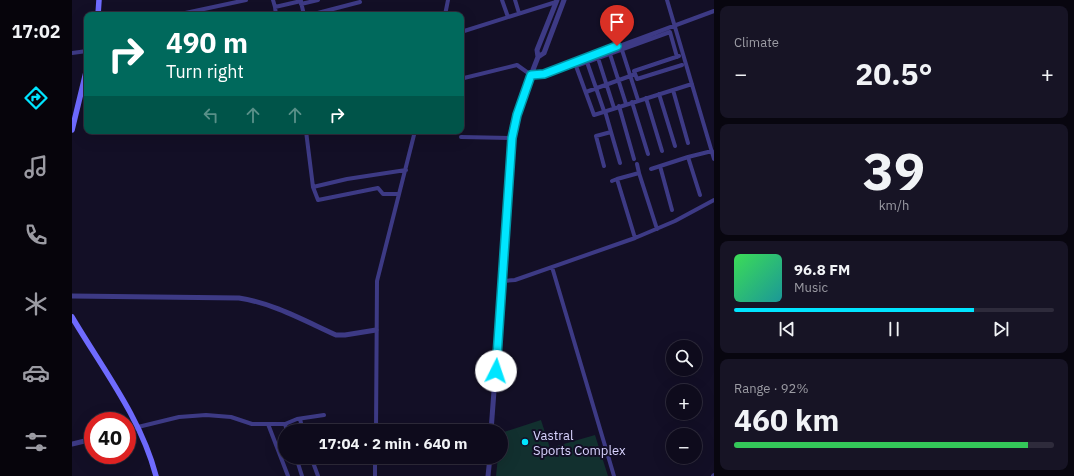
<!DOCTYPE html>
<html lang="en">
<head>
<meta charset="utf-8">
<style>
  :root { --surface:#0e0b1c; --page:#171425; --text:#f1f3f6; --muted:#9b9ba3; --line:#2e2b3b; --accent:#00e5ff }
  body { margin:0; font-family:"IBM Plex Sans",sans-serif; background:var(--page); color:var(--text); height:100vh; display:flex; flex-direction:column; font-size:15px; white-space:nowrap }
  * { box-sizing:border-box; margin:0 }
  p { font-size:13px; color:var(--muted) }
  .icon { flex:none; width:22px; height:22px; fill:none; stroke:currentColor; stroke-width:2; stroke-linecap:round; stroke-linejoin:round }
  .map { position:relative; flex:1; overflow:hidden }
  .sheet { display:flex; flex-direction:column; gap:6px; padding:6px; background:#08060f; width:360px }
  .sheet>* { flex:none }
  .top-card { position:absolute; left:12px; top:12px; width:380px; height:122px; border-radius:8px; box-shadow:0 4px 16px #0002,0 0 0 1px var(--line); background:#00695c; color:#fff; overflow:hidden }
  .tools { position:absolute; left:594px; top:340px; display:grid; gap:8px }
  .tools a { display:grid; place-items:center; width:36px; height:36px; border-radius:50%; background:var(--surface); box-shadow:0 4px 16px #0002,0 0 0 1px var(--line); font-size:20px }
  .speed { position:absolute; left:12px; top:412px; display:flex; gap:8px; font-size:20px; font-weight:700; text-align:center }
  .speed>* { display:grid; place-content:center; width:52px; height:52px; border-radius:50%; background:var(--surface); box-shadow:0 4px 16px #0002,0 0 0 1px var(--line); line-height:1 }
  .speed .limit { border:6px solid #d22; background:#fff; color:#111 }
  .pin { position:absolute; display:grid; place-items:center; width:34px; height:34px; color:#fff; margin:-41px -17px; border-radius:50% 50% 50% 0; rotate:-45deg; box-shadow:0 0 4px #0007 }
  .pin .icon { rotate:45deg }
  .me { position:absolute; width:44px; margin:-22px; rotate:4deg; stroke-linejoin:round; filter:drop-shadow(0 0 3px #0008) }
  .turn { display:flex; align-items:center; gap:14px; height:84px; padding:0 16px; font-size:18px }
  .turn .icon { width:52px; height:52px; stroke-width:2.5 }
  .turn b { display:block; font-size:28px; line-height:34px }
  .lanes { display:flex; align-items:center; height:38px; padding:0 16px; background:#0003; justify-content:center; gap:20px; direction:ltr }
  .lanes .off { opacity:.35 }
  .big { font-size:30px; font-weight:700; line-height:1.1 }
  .sheet .widget { flex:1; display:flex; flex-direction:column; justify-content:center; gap:6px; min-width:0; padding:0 14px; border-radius:8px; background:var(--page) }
  .sheet .dial { align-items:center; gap:0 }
  .dial b { font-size:52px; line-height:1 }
  .song { display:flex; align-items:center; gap:12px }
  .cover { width:48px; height:48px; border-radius:6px; background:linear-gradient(135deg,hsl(130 70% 55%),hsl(180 70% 35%)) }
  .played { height:4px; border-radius:2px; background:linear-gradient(90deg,var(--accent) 75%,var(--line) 75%) }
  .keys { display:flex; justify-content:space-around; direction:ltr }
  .heat { display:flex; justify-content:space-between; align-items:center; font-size:22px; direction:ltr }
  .charge { height:6px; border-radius:3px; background:linear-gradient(90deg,#34c759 92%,var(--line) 0) }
  .trip { position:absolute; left:206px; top:424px; width:230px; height:40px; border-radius:20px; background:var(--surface); box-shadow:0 4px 16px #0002,0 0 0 1px var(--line); font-weight:700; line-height:40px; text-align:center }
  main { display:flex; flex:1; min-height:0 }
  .menu { display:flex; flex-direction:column; width:72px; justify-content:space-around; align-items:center; background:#06040b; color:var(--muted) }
  .menu .icon { width:28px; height:28px }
  .menu .on { color:var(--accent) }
  .menu b { font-size:18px; color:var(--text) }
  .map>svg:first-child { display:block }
  .green { fill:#12302f }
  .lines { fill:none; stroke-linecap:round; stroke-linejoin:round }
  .minor { stroke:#3d3a85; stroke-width:4 }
  .tertiary { stroke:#3d3a85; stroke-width:5 }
  .secondary { stroke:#6f6bff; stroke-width:5.5 }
  .route-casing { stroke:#0095a6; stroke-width:10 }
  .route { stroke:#00e5ff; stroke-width:7 }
  .poi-dot { fill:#00e5ff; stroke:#130f26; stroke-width:1.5 }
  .labels { text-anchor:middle; stroke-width:4; stroke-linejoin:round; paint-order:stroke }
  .poi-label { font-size:13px; fill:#d9d4ff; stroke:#130f26; text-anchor:start }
</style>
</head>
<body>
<main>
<nav class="menu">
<b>17:02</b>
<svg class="icon on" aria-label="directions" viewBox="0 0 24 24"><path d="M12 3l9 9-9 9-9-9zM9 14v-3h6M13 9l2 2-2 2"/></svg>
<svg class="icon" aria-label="music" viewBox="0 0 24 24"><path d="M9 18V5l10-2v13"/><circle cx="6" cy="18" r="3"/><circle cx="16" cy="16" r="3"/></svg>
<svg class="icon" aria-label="phone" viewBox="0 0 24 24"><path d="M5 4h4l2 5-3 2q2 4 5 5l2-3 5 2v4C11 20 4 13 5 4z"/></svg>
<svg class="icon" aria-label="climate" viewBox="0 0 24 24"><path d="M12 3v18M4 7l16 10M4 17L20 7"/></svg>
<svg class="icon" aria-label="car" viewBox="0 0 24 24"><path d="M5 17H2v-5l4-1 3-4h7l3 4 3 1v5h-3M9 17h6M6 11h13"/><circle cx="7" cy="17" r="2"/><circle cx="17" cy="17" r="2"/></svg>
<svg class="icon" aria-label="filters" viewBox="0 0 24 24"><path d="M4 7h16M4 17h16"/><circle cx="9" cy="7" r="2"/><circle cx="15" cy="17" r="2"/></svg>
</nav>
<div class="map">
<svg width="642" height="476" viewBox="0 0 642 476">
  <rect width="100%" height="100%" fill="#130f26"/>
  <path class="green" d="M469,420L478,448L523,435L536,476H424L426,457H429V433Z"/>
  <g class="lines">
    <path class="minor" d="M201,0L203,7
      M430,0L436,17
      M443,0L447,13
      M595,0L642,159
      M229,2L232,15
      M229,4L246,0
      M104,15L174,0
      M204,15L203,7L229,1
      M238,15L288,2
      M373,15L376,0
      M389,32L484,2
      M550,50L566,100
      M0,53L15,51
      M538,54L554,104
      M607,56L562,71L565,79L610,65
      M605,57L598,32L504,66L522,115L620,84
      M526,58L542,108
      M515,62L532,111
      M392,78L445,65L459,75L472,74L642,11
      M601,90L616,143
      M514,92L561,75
      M587,94L603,146
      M574,98L590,151
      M560,102L576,154
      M547,106L562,159
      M234,131L241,187
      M539,132L548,163
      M389,137L441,138
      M616,157L640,151
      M532,166L524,136L539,132L533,111
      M588,166L600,210
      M579,169L616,157L628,195
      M567,173L585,229
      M545,179L567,173L565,164
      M540,181L545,179L563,238
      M327,194H311L306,188L246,200L241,187L275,179L334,170
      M480,267L542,476
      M430,281L443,280L563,238L603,221L642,200
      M228,419L231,431
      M196,424L216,476
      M213,424L215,431
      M66,427L107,417L134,415L159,417L180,424H213L225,419L252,415
      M304,431L305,281L343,131
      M224,457L230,476
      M239,457L246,476
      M303,476V457
      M641,476L642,475"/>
    <path class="tertiary" d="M466,57L465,50L485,0
      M0,296L167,298C201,303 233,321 264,335H273L304,330
      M55,430L66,427
      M419,431L441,138L445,115L459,75L466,57L472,53L492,0
      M0,444L21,439
      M416,476L418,457"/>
    <path class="secondary" d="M26,15L27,0
      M0,130L15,68
      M0,317C30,368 69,418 84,476"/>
  </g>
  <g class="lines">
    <defs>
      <path id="route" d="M424,371L440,138L445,115L459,75L472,74L545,46"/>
    </defs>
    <use href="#route" class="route-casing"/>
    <use href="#route" class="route"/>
  </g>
  <circle class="poi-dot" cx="453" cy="442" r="4"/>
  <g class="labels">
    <g class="poi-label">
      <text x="461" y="440">Vastral<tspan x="461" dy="15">Sports Complex</tspan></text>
    </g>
  </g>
</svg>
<div class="tools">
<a><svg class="icon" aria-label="search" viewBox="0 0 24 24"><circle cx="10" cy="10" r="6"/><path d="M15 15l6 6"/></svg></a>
<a>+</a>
<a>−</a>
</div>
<div class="speed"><div class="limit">40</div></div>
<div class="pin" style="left:545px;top:46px;background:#d93025"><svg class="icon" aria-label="arrive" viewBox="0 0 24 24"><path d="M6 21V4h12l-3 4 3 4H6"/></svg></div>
<svg class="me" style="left:424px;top:371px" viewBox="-20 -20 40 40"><circle r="19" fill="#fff"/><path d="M0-13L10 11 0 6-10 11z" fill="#00e5ff"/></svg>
<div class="trip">17:04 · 2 min · 640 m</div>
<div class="top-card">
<div class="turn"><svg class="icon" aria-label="right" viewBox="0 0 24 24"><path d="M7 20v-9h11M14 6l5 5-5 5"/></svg><div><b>490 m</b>Turn right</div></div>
<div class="lanes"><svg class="icon off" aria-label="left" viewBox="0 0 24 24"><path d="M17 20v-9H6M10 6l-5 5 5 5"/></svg><svg class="icon off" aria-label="ahead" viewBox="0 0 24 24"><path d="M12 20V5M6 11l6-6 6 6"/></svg><svg class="icon off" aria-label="ahead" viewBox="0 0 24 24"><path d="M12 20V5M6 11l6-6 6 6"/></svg><svg class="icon" aria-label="right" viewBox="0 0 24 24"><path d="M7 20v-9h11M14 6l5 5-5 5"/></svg></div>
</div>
</div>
<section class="sheet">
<div class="widget"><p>Climate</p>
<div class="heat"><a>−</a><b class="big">20.5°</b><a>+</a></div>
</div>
<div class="widget dial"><b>39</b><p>km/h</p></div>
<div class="widget">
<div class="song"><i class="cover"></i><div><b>96.8 FM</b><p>Music</p></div></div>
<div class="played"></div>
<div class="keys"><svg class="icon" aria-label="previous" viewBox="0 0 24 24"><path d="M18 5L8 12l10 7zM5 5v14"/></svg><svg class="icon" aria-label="pause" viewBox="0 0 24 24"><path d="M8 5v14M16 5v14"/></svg><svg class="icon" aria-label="next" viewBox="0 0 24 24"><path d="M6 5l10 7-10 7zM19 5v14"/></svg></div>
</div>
<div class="widget"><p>Range · 92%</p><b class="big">460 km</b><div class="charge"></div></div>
</section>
</main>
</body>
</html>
